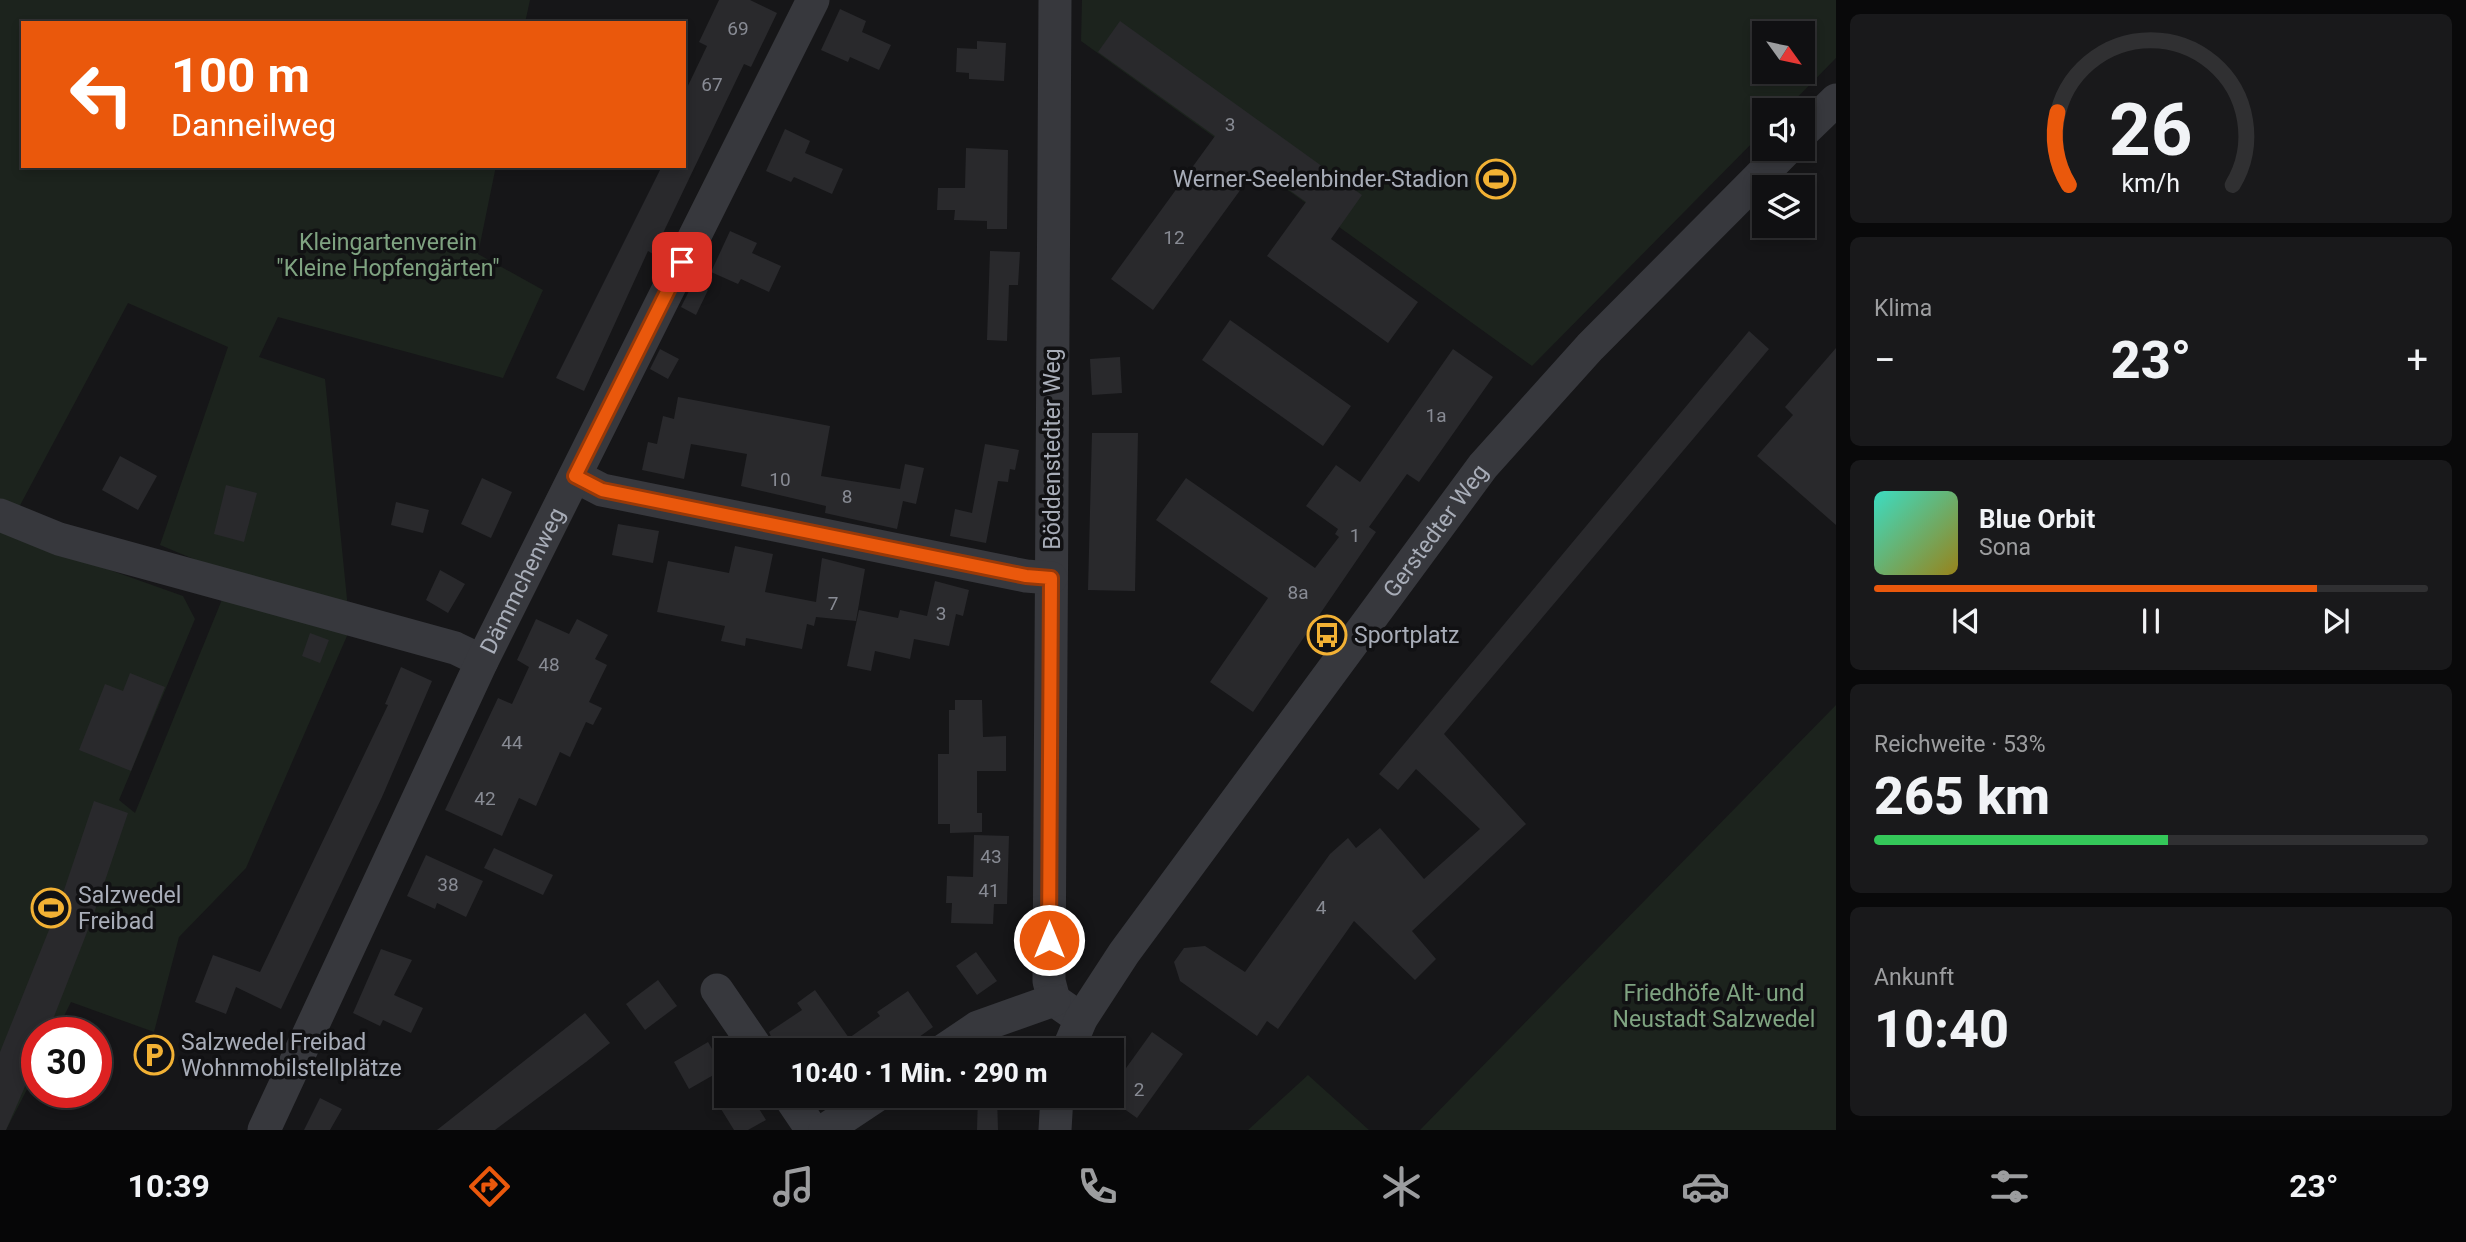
<!DOCTYPE html>
<html lang="de">
<head>
<meta charset="utf-8">
<style>
  :root { --surface:#101012; --page:#19191b; --text:#f1f3f6; --muted:#9c9d9f; --line:#303032; --accent:#ea580c }
  body { margin:0; font-family:Roboto,sans-serif; background:var(--page); color:var(--text); height:100vh; display:flex; flex-direction:column; font-size:26px; white-space:nowrap }
  * { box-sizing:border-box; margin:0 }
  p { font-size:23px; color:var(--muted) }
  .icon { flex:none; width:38px; height:38px; fill:none; stroke:currentColor; stroke-width:2; stroke-linecap:round; stroke-linejoin:round }
  .map { position:relative; flex:1; overflow:hidden }
  .sheet { display:flex; flex-direction:column; gap:14px; padding:14px; background:#09090a; width:630px }
  .sheet>* { flex:none }
  .top-card { position:absolute; left:21px; top:21px; width:665px; height:147px; border-radius:0px; box-shadow:0 4px 10px #0003,0 0 0 2px var(--line); background:#ea580c; color:#fff; overflow:hidden }
  .needle { width:46px; rotate:123deg }
  .tools { position:absolute; left:1752px; top:21px; display:grid; gap:14px }
  .tools a { display:grid; place-items:center; width:63px; height:63px; border-radius:0px; background:var(--surface); box-shadow:0 4px 10px #0003,0 0 0 2px var(--line); font-size:35px }
  .speed { position:absolute; left:21px; top:1017px; display:flex; gap:14px; font-size:35px; font-weight:700; text-align:center }
  .speed>* { display:grid; place-content:center; width:91px; height:91px; border-radius:50%; background:var(--surface); box-shadow:0 4px 10px #0003,0 0 0 2px var(--line); line-height:1 }
  .speed .limit { border:10px solid #d22; background:#fff; color:#111 }
  .pin { position:absolute; display:grid; place-items:center; width:60px; height:60px; color:#fff; margin:-30px; border-radius:14px; box-shadow:0 4px 10px #0006 }
  .me { position:absolute; width:77px; margin:-38px; rotate:0deg; stroke-linejoin:round; filter:drop-shadow(0 0 5px #0008) }
  .turn { display:flex; align-items:center; gap:24px; height:147px; padding:0 35px; font-size:32px }
  .turn .icon { width:91px; height:91px; stroke-width:2.5 }
  .turn b { display:block; font-size:49px; line-height:60px }
  .big { font-size:52px; font-weight:800; line-height:1.1 }
  .sheet .tile { flex:1; display:flex; flex-direction:column; justify-content:center; gap:10px; min-width:0; padding:0 24px; border-radius:10px; background:var(--page) }
  .sheet .dial { align-items:center; gap:0 }
  .dial svg { height:182px; overflow:visible; fill:none; stroke:var(--line); stroke-width:7; stroke-linecap:round; text-anchor:middle }
  .dial text { fill:var(--text); stroke:none }
  .song { display:flex; align-items:center; gap:21px }
  .cover { width:84px; height:84px; border-radius:10px; background:linear-gradient(135deg,hsl(170 70% 55%),hsl(50 70% 35%)) }
  .played { height:7px; border-radius:4px; background:linear-gradient(90deg,var(--accent) 80%,var(--line) 80%) }
  .keys { display:flex; justify-content:space-around; direction:ltr }
  .heat { display:flex; justify-content:space-between; align-items:center; font-size:38px; direction:ltr }
  .charge { height:10px; border-radius:5px; background:linear-gradient(90deg,#34c759 53%,var(--line) 0) }
  .trip { position:absolute; left:714px; top:1038px; width:410px; height:70px; border-radius:0px; background:var(--surface); box-shadow:0 4px 10px #0003,0 0 0 2px var(--line); font-weight:800; line-height:70px; text-align:center }
  .tabs { display:flex; height:112px; justify-content:space-around; align-items:center; background:#060607; color:var(--muted) }
  .tabs .icon { width:49px; height:49px }
  .tabs .selected { color:var(--accent) }
  .tabs b { font-size:32px; color:var(--text) }
  main { display:flex; flex:1; min-height:0 }
  .map>svg:first-child { display:block }
  .green { fill:#1c231d; fill-rule:evenodd }
  .building { fill:#29292c }
  .lines { fill:none; stroke-linecap:round; stroke-linejoin:round }
  .minor { stroke:#37383d; stroke-width:33 }
  .route-casing { stroke:#983908; stroke-width:18 }
  .route { stroke:#ea580c; stroke-width:12 }
  .labels { text-anchor:middle; stroke-width:7; stroke-linejoin:round; paint-order:stroke }
  .number-label { font-size:19px; fill:#888b94 }
  .poi-label { font-size:23px; fill:#a8adb8; stroke:#111113; text-anchor:start }
  .park-label { font-size:23px; fill:#7fa381; stroke:#111113 }
  .street-label { font-size:23px; fill:#a8adb8; stroke:#111113 }
</style>
</head>
<body>
<main>
<div class="map">
<svg width="1836" height="1130" viewBox="0 0 1836 1130">
  <rect width="100%" height="100%" fill="#161618"/>
  <path class="green" d="M0,0H530L525,23H23V166H496L478,254L543,290L503,378L278,317L259,357L325,379L350,629L246,868L179,937L154,1032L71,1002L56,1032H37V1070L6,1130L0,1128V531L183,596L195,619L119,800L135,813L232,575L160,545L228,347L128,303L17,511L0,504Z
    M1082,0H1836V58L1785,110H1764V131L1532,366L1081,41ZM1764,33H1802V72H1764Z
    M1836,705V1130H1420Z
    M1308,1075L1369,1130H1248Z"/>
  <path class="building" d="M719,0H750L777,13L751,67L744,64L653,254L648,251L584,391L556,378L662,166H684V94L707,46L699,42Z
    M840,9L866,21L862,32L891,45L879,70L850,57L848,62L821,50Z
    M1120,21L1362,195L1331,239L1418,302L1388,343L1267,256L1306,202L1257,167L1153,310L1111,279L1215,136L1098,52Z
    M977,41L1006,43L1004,81L969,79V73L956,72L957,48L977,49Z
    M785,129L810,141L805,153L843,169L832,194L794,177L791,182L766,171Z
    M966,148L1008,150L1007,229H987V221L954,220L955,210H937L938,188H965Z
    M730,231L757,243L752,253L781,266L769,292L741,279L738,284L711,272Z
    M990,251L1020,252L1018,285H1009L1007,341L987,340Z
    M693,283L708,290L696,315L681,307Z
    M1230,320L1351,406L1323,446L1202,360Z
    M1749,331L1769,349L1444,734L1526,824L1412,931L1436,959L1415,980L1354,921L1278,1029L1267,1021L1257,1036L1180,981L1174,962L1184,948L1205,946L1245,972L1330,854L1348,838L1356,848L1380,828L1424,879L1480,829L1416,769L1398,790L1379,774Z
    M1836,348V525L1757,456L1793,415L1785,407Z
    M660,349L679,359L668,379L650,369Z
    M1453,349L1493,377L1419,482L1407,474L1369,527L1376,532L1253,712L1210,682L1268,598L1156,520L1186,478L1315,568L1339,537L1335,534L1338,529L1306,506L1336,465L1360,482Z
    M1120,357L1122,393L1092,395L1090,359Z
    M678,397L830,426L821,476L900,489L905,464L924,468L916,504L903,501L897,529L825,513L826,506L741,486L747,454L691,444L684,479L642,470L648,442L657,444L663,416L674,419Z
    M1092,433H1138L1135,591L1088,590Z
    M985,444L1019,450L1015,470L1010,469L1008,482L998,481L986,543L950,536L955,509L972,513Z
    M120,456L157,476L138,510L102,490Z
    M482,478L512,492L491,538L461,524Z
    M226,485L257,493L244,542L214,534Z
    M396,502L429,510L423,533L391,525Z
    M618,524L659,531L653,563L612,555Z
    M735,546L773,554L765,592L816,602L822,558L865,569L856,621L816,617L814,626L807,624L802,649L746,638L745,646L721,641L725,626L657,612L668,561L729,573Z
    M440,570L465,584L448,613L426,600Z
    M935,581L969,590L963,616L956,614L949,646L914,639L910,659L875,651L871,671L847,666L859,610L898,618L900,610L927,616Z
    M536,619L569,634L577,619L608,635L595,659L607,665L589,702L602,708L593,725L586,722L570,757L560,752L536,806L519,798L502,836L445,810L498,698L512,704L529,667L517,660Z
    M310,633L329,640L320,663L302,656Z
    M401,667L432,681L382,797L281,1009L236,987L226,1014L195,1002L213,955L260,972L388,705L385,704Z
    M130,673L165,687L131,771L79,750L105,684L123,691Z
    M955,700H982L983,737L1006,736V771H977V813H982V832L950,833V824H938V754H949V710H955Z
    M94,801L128,813L91,922L48,1032H37V1059L6,1130H0V1052L59,905Z
    M974,835L1009,836L1007,904H994L993,924L951,923L952,903H946L947,876L973,877Z
    M494,848L553,875L543,895L484,868Z
    M426,855L483,881L466,917L437,903L435,909L407,896Z
    M381,949L412,960L394,995L423,1008L411,1033L383,1020L380,1026L353,1013Z
    M976,952L997,981L977,995L956,966Z
    M658,980L677,1006L645,1030L626,1004Z
    M815,990L849,1038L880,1016L877,1012L908,991L933,1027L901,1050H777L769,1032L802,1010L797,1003Z
    M585,1013L610,1043L586,1062L495,1130H437Z
    M1152,1032L1183,1054L1137,1118L1106,1096H1111V1089Z
    M708,1042L724,1069L689,1089L674,1062Z
    M713,1096H751L766,1120L748,1130H734Z
    M978,1096H997L998,1130H977Z
    M320,1098L342,1109L330,1130H304Z"/>
  <g class="lines">
    <g class="minor">
      <path d="M1055,0L1049,981L1054,1000L1081,1019"/>
      <path d="M1802,133L1836,100"/>
      <path d="M575,476L602,490L1026,576L1051,578"/>
      <path d="M0,515L59,539L455,648L482,661"/>
      <path d="M717,990L758,1050"/>
      <path d="M944,1050L978,1027L1054,1000"/>
      <path id="s1" d="M1068,1050L1081,1019L1124,953L1483,466L1590,347L1787,149"/>
      <path d="M789,1096L812,1130"/>
      <path id="s2" d="M264,1130L482,661L813,0"/>
      <path d="M825,1130L876,1096"/>
      <path d="M1055,1130L1057,1096"/>
    </g>
  </g>
  <g class="lines">
    <defs>
      <path id="route" d="M682,262L575,476L602,490L1026,576L1051,578L1049,940"/>
    </defs>
    <use href="#route" class="route-casing"/>
    <use href="#route" class="route"/>
  </g>
  <defs>
    <symbol id="stadium-ring" viewBox="-11 -11 22 22"><circle r="9.5" fill="#111113" stroke="#f2b134" stroke-width="1.5"/><path d="M0-5a6.5 5 0 1 0 0 10a6.5 5 0 1 0 0-10ZM-3.5-1.8h7v3.6h-7Z" fill="#f2b134"/></symbol>
    <symbol id="bus-ring" viewBox="-11 -11 22 22"><circle r="9.5" fill="#111113" stroke="#f2b134" stroke-width="1.5"/><path d="M-5-6H5V4H4V6H2V4H-2V6H-4V4H-5ZM-3.5-4V0h7V-4ZM-3.5 1.2v1.5H-2V1.2ZM2 1.2v1.5H3.5V1.2Z" fill="#f2b134"/></symbol>
    <symbol id="parking-ring" viewBox="-11 -11 22 22"><circle r="9.5" fill="#111113" stroke="#f2b134" stroke-width="1.5"/><path d="M-3.5-5.5H1a3.5 3.5 0 0 1 0 7H-1V5.5H-3.5ZM-1-3.4V-.6H.8a1.4 1.4 0 0 0 0-2.8Z" fill="#f2b134"/></symbol>
  </defs>
  <g fill-rule="evenodd">
    <use href="#stadium-ring" x="1474" y="157" width="44" height="44"/>
    <use href="#bus-ring" x="1305" y="613" width="44" height="44"/>
    <use href="#stadium-ring" x="29" y="886" width="44" height="44"/>
    <use href="#parking-ring" x="132" y="1033" width="44" height="44"/>
  </g>
  <g class="labels">
    <g class="number-label">
      <text x="738" y="35">69</text>
      <text x="712" y="91">67</text>
      <text x="1230" y="131">3</text>
      <text x="1174" y="244">12</text>
      <text x="1436" y="422">1a</text>
      <text x="780" y="486">10</text>
      <text x="847" y="503">8</text>
      <text x="1355" y="542">1</text>
      <text x="1298" y="599">8a</text>
      <text x="833" y="610">7</text>
      <text x="941" y="620">3</text>
      <text x="549" y="671">48</text>
      <text x="512" y="749">44</text>
      <text x="485" y="805">42</text>
      <text x="991" y="863">43</text>
      <text x="448" y="891">38</text>
      <text x="989" y="897">41</text>
      <text x="1321" y="914">4</text>
      <text x="1139" y="1096">2</text>
    </g>
    <g class="poi-label">
      <text x="1469" y="187" text-anchor="end">Werner-Seelenbinder-Stadion</text>
      <text x="1354" y="643">Sportplatz</text>
      <text x="78" y="903">Salzwedel<tspan x="78" dy="26">Freibad</tspan></text>
      <text x="181" y="1050">Salzwedel Freibad<tspan x="181" dy="26">Wohnmobilstellplätze</tspan></text>
    </g>
    <g class="park-label">
      <text x="388" y="250">Kleingartenverein<tspan x="388" dy="26">"Kleine Hopfengärten"</tspan></text>
      <text x="1714" y="1001">Friedhöfe Alt- und<tspan x="1714" dy="26">Neustadt Salzwedel</tspan></text>
    </g>
    <g class="street-label">
      <text transform="translate(1052 449) rotate(-90)" y="8">Böddenstedter Weg</text>
      <text dy="8" stroke="none"><textPath href="#s1" startOffset="637">Gerstedter Weg</textPath></text>
      <text dy="8" stroke="none"><textPath href="#s2" startOffset="607">Dämmchenweg</textPath></text>
    </g>
  </g>
</svg>
<div class="tools">
<a><svg class="needle" viewBox="-14 -14 28 28"><path d="M0-13l5 13h-10z" fill="#e53935"/><path d="M0 13l5-13h-10z" fill="#9c9d9f"/></svg></a>
<a><svg class="icon" aria-label="sound" viewBox="0 0 24 24"><path d="M4 9h4l5-4v14l-5-4H4zM17 9q2 3 0 6"/></svg></a>
<a><svg class="icon" aria-label="layers" viewBox="0 0 24 24"><path d="M12 4l9 5-9 5-9-5zM3 14l9 5 9-5"/></svg></a>
</div>
<div class="speed"><div class="limit">30</div></div>
<div class="pin" style="left:682px;top:262px;background:#d93025"><svg class="icon" aria-label="arrive" viewBox="0 0 24 24"><path d="M6 21V4h12l-3 4 3 4H6"/></svg></div>
<svg class="me" style="left:1049px;top:940px" viewBox="-20 -20 40 40"><circle r="17" fill="#ea580c" stroke="#fff" stroke-width="3"/><path d="M0-11L8 9 0 5-8 9z" fill="#fff"/></svg>
<div class="trip">10:40 · 1 Min. · 290 m</div>
<div class="top-card">
<div class="turn"><svg class="icon" aria-label="left" viewBox="0 0 24 24"><path d="M17 20v-9H6M10 6l-5 5 5 5"/></svg><div><b>100 m</b>Danneilweg</div></div>
</div>
</div>
<section class="sheet">
<div class="tile dial"><svg viewBox="0 0 100 80">
<path d="M14 69A42 42 0 1 1 86 69"/>
<path d="M14 69A42 42 0 0 1 9 37" stroke="#ea580c"/>
<text x="50" y="56" font-size="32" font-weight="700">26</text>
<text x="50" y="72" font-size="11">km/h</text>
</svg></div>
<div class="tile"><p>Klima</p>
<div class="heat"><a>−</a><b class="big">23°</b><a>+</a></div>
</div>
<div class="tile">
<div class="song"><i class="cover"></i><div><b>Blue Orbit</b><p>Sona</p></div></div>
<div class="played"></div>
<div class="keys"><svg class="icon" aria-label="previous" viewBox="0 0 24 24"><path d="M18 5L8 12l10 7zM5 5v14"/></svg><svg class="icon" aria-label="pause" viewBox="0 0 24 24"><path d="M8 5v14M16 5v14"/></svg><svg class="icon" aria-label="next" viewBox="0 0 24 24"><path d="M6 5l10 7-10 7zM19 5v14"/></svg></div>
</div>
<div class="tile"><p>Reichweite · 53%</p><b class="big">265 km</b><div class="charge"></div></div>
<div class="tile"><p>Ankunft</p><b class="big">10:40</b></div>
</section>
</main>
<nav class="tabs">
<b>10:39</b>
<svg class="icon selected" aria-label="directions" viewBox="0 0 24 24"><path d="M12 3l9 9-9 9-9-9zM9 14v-3h6M13 9l2 2-2 2"/></svg>
<svg class="icon" aria-label="music" viewBox="0 0 24 24"><path d="M9 18V5l10-2v13"/><circle cx="6" cy="18" r="3"/><circle cx="16" cy="16" r="3"/></svg>
<svg class="icon" aria-label="phone" viewBox="0 0 24 24"><path d="M5 4h4l2 5-3 2q2 4 5 5l2-3 5 2v4C11 20 4 13 5 4z"/></svg>
<svg class="icon" aria-label="climate" viewBox="0 0 24 24"><path d="M12 3v18M4 7l16 10M4 17L20 7"/></svg>
<svg class="icon" aria-label="car" viewBox="0 0 24 24"><path d="M5 17H2v-5l4-1 3-4h7l3 4 3 1v5h-3M9 17h6M6 11h13"/><circle cx="7" cy="17" r="2"/><circle cx="17" cy="17" r="2"/></svg>
<svg class="icon" aria-label="filters" viewBox="0 0 24 24"><path d="M4 7h16M4 17h16"/><circle cx="9" cy="7" r="2"/><circle cx="15" cy="17" r="2"/></svg>
<b>23°</b>
</nav>
</body>
</html>
